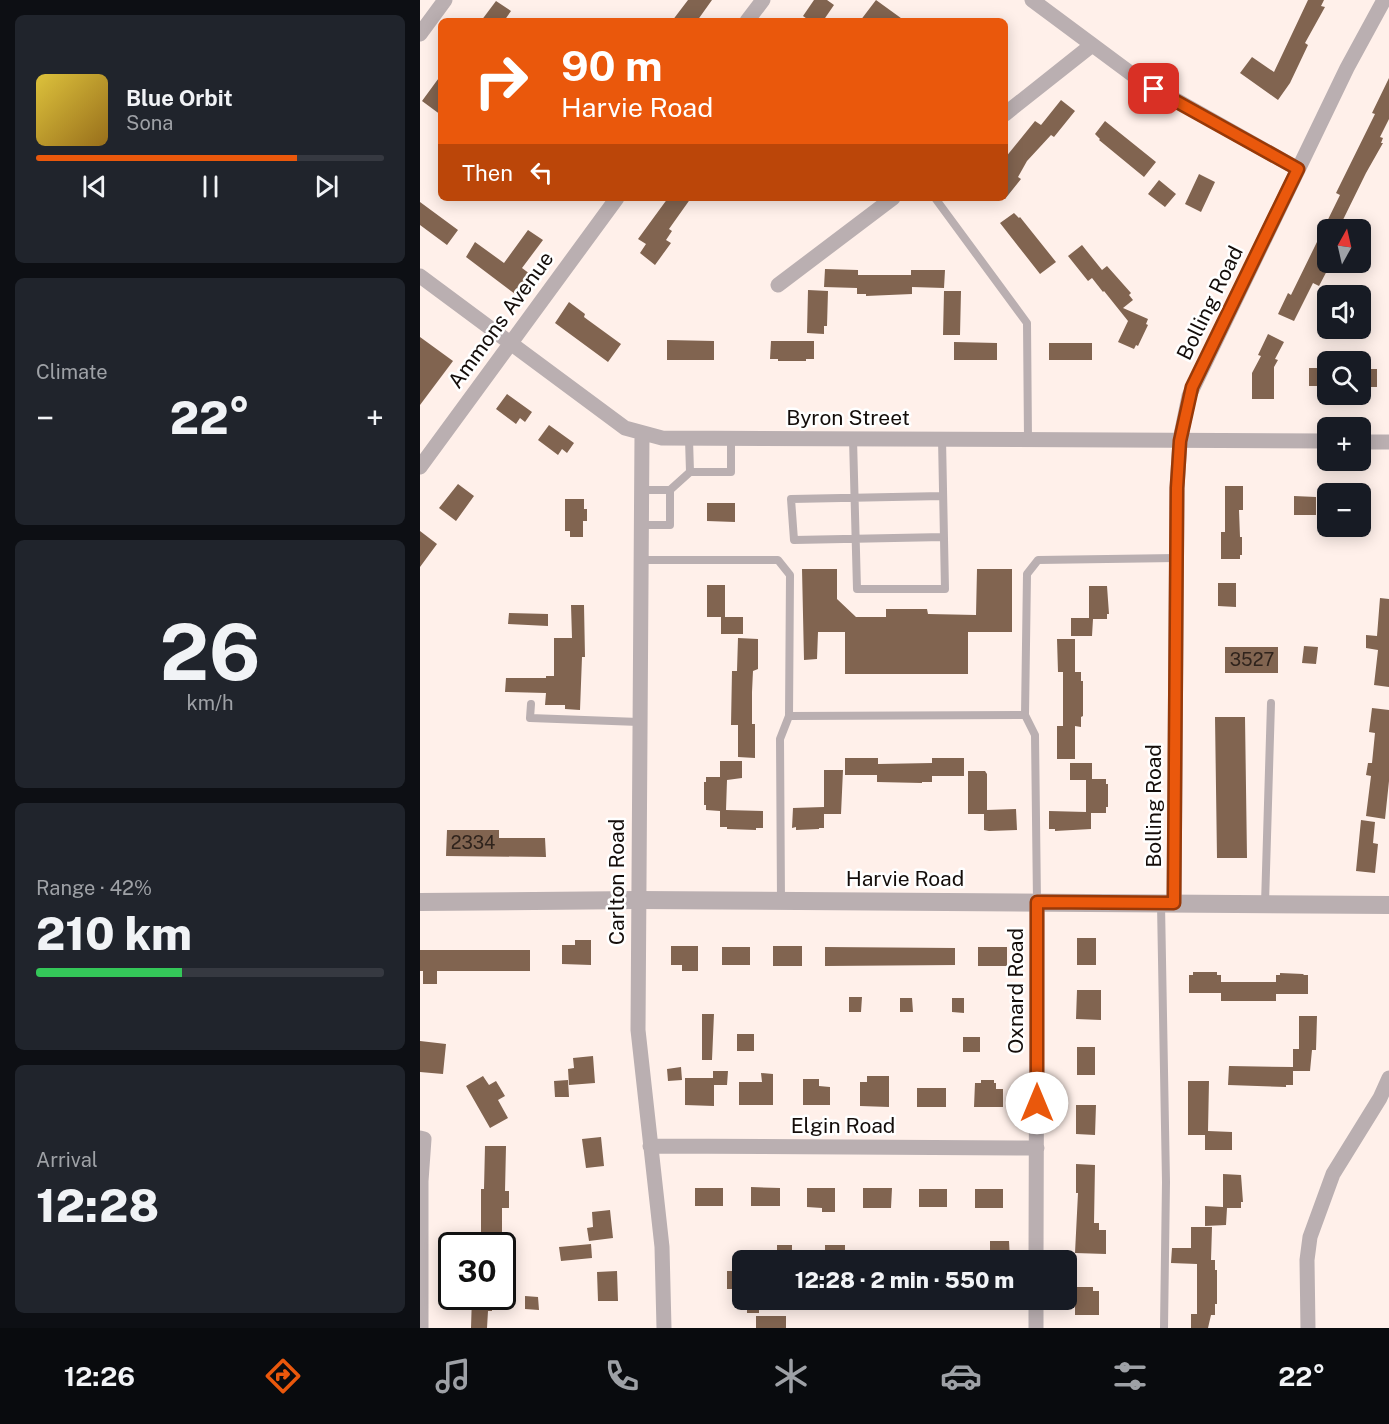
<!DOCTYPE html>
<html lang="en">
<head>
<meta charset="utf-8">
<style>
  :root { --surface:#171b24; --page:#20242c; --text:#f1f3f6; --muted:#9ea1a6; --line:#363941; --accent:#ea580c }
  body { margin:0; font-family:"Public Sans",sans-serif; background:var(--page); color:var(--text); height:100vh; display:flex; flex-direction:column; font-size:22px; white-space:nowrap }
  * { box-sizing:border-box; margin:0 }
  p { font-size:20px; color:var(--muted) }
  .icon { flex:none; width:33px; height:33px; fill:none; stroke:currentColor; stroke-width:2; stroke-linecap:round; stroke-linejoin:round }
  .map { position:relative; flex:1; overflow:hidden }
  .sheet { display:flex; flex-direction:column; gap:15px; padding:15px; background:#0d0f14; width:420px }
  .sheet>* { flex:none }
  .top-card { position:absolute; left:18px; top:18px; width:570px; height:183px; border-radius:9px; box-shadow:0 3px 15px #0003; background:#ea580c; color:#fff; overflow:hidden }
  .needle { width:39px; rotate:8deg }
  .buttons { position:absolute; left:897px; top:219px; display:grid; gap:12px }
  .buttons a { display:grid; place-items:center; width:54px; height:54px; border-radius:9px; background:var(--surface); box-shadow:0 3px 15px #0003; font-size:30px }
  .speed { position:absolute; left:18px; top:1232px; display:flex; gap:12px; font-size:30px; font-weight:700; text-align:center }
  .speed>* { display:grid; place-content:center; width:78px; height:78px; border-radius:50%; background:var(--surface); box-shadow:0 3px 15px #0003; line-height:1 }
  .speed .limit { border:3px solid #111; border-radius:9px; background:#fff; color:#111 }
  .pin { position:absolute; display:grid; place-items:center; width:51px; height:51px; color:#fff; margin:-26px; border-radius:12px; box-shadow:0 3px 9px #0006 }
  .me { position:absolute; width:66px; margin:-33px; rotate:0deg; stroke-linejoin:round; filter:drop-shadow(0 0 4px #0008) }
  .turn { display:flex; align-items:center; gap:21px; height:126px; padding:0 24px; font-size:27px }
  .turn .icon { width:78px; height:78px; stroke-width:2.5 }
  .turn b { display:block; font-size:42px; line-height:51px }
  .then { display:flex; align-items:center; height:57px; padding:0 24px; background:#0003; gap:12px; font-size:22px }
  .big { font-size:45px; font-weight:800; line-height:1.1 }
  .sheet .widget { flex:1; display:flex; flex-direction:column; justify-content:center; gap:9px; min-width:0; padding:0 21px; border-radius:9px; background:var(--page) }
  .sheet .dial { align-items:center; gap:0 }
  .dial b { font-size:78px; line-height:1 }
  .song { display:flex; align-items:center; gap:18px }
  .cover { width:72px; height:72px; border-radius:9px; background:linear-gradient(135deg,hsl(50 70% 55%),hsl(40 70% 35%)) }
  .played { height:6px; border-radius:3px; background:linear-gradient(90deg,var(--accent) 75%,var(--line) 75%) }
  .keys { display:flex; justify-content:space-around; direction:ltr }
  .heat { display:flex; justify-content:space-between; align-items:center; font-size:33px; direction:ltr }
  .charge { height:9px; border-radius:4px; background:linear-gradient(90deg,#34c759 42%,var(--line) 0) }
  .trip { position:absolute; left:312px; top:1250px; width:345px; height:60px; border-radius:9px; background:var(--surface); box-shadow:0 3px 15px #0003; font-weight:800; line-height:60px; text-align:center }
  .tab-bar { display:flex; height:96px; justify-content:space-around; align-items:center; background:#090b0e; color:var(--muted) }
  .tab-bar .icon { width:42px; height:42px }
  .tab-bar .on { color:var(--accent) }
  .tab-bar b { font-size:27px; color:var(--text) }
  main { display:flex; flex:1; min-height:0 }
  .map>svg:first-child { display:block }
  .building { fill:#816450 }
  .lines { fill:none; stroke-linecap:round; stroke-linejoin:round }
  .service { stroke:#baafb1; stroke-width:8 }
  .minor { stroke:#baafb1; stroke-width:15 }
  .tertiary { stroke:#baafb1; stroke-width:18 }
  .route-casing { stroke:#983908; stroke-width:15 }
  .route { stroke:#ea580c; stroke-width:10 }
  .labels { text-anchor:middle; stroke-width:5; stroke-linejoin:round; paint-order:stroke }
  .number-label { font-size:18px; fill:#2f231c }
  .street-label { font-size:21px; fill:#140d0a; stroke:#fff }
</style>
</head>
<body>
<main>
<section class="sheet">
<div class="widget">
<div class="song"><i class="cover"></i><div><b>Blue Orbit</b><p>Sona</p></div></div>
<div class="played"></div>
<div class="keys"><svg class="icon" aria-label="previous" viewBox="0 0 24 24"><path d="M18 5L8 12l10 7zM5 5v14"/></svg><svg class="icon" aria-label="pause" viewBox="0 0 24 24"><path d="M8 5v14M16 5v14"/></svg><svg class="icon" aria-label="next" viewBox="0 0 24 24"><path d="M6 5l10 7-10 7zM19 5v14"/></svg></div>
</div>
<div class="widget"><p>Climate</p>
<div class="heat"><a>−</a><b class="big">22°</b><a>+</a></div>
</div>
<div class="widget dial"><b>26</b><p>km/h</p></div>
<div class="widget"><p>Range · 42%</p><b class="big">210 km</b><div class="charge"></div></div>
<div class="widget"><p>Arrival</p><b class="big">12:28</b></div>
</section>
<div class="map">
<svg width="969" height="1328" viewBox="0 0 969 1328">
  <rect width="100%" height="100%" fill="#fff0ea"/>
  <path class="building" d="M268,0H292L277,21H252Z
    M394,0H407L414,5L403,21H390L383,16Z
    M456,0L485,21H440Z
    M888,0H904L901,6L905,7L885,43L888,45L870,83L858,100L820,73L832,57L854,72Z
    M76,1L91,11L84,21H61Z
    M21,75V115L2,101Z
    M969,78V119L960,137L963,138L961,143H963L946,173L918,230H908V264L910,265L899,286L893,283L874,321L858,314L868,293L871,295L920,195L916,193L955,114L952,113Z
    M641,100L655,111L634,137L631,135L607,161L598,177L601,179L585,199V158L615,121L621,125Z
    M685,121L736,162L724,177L679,140L680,139L675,134Z
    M779,174L795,182L781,212L765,204Z
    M739,180L756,194L745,207L728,194Z
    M248,198H271L249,229L252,231L246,240L251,243L235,265L220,253L226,244L218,239Z
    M0,202L38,230L27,245L0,225Z
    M594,213L599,218L600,217L636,262L620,274L580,223Z
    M108,230L123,240L102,268L110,274L95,294L46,257L55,242L84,263Z
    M662,245L682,270L687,266L711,293L709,295L713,300L703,308L728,319L726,324L728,325L718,346L716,345L714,349L698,342L708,321L684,291L683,292L672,278L668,281L648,256Z
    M405,269L438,270V275H491V270H525L524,288L492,287V294L446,296V294H437V288L404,287Z
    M388,290L408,291L407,326H404V334L387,333Z
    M524,291H541L540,335H523Z
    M149,302L165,314L164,317L168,320L201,344L188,362L135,323Z
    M848,334L864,342L855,359L858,360L854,367V399H832V373L841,356L838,355Z
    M0,337L33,361L0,405Z
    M247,340L294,341V360H247Z
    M351,341H394V359H386V361H358V359H350Z
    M534,342L577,343V360H534Z
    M629,343H672V360H629Z
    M889,368H908V386H889Z
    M940,369H957V387H940Z
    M87,394L112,412L105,422L100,418L96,424L76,409Z
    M129,425L154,443L147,453L142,449L138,455L118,440Z
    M38,484L54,496L36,521L19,508Z
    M805,486H823V510H819L820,537H822V555H820V559H801V532H805Z
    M874,496L896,497V515H874Z
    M145,499H164V509H167V521H163V537H150V531H145Z
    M287,503H315V522L287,521Z
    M0,531L17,544L0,567Z
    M382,569H417V599L436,617H466V609H507L508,614L556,615L557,569H592V632H548V674H425V632H398L397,659L384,660Z
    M798,583H816V607L798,606Z
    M287,585H305V617H323V634H301V617H287Z
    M669,586H687L689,614H687V619H673L672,636H651V618H669Z
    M960,598L969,599V687L954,685L958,650L946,648V635L957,636Z
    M151,605H164L165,657H162L160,710L145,709V705H125L126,693L85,692L86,678H126V676H134V638H152Z
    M89,613L128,614V626L88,624Z
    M318,638L338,639V669L333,671L332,692V724H335V758L318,757V725H311L312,671H317Z
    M637,639H655V672H661V681H663V716L661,717V727L655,726V759H637V726H643V672H638Z
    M884,646L898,647L896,664L882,663Z
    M805,647H858V673H805Z
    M952,708L969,710V781L965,819L946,816L951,776L946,775L948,763H952L955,733L949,732Z
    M795,717H825L827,858H797Z
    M425,758H458V764L512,763V758H544V776H512V782H502V783L457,782V775H425Z
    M300,761H322V778L307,780L306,810L343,811V828H336V830L307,829V827H300V811L286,810V805H284V782H286V777H300Z
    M650,763H672V779H686V784H688V807H686V813H671V829L635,831V829H629V811L666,812V780H650Z
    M404,770H423L421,814H404V828H399V829L376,830V827L372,828L373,808L404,807Z
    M548,771H565L567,774V810L596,809L597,830L569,831L564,830V814H548Z
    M941,820L955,822L953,843L958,844L955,873L936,871Z
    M27,830H79V838H125L126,857L26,856Z
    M657,938H676V965H657Z
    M155,940H171V965L142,964V945H155Z
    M251,946H278V971H262V965H251Z
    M353,946H382V966H353Z
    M302,947H330V965H302Z
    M405,947L535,948V965L405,966Z
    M558,947H587V966H558Z
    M0,950H110V971H17V984H3V971H0Z
    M773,972H797V975H801V982H856V975H860V973L883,974L884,975H888V994H856V1001H801V993H769V975H773Z
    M657,990H681V1020L656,1019Z
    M429,997H442L441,1012H429Z
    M480,998H492L493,1012H480Z
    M532,998H544V1013L532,1012Z
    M282,1014H294L292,1060H282Z
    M879,1016H897L896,1050H892L890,1071H873V1085H866V1087L808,1085L809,1066L873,1067V1049H879Z
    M317,1034H334V1051H317Z
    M543,1037H560V1052H543Z
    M0,1041L26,1044L23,1074L0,1072Z
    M657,1047H675V1075H657Z
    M173,1056L175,1083L149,1085L148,1069L154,1068L153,1058Z
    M261,1067L262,1080L248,1081L247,1069Z
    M293,1071H308L307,1085H294V1106L265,1105V1078H293Z
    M341,1073L353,1074V1105H319V1082H342Z
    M63,1076L69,1085L76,1081L85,1096L78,1100L88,1118L70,1128L46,1086Z
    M447,1076H469V1107L440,1106V1082H447Z
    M383,1079H399V1086L410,1087V1105H383Z
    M148,1080L149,1097H135L134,1081Z
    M561,1080H574V1083H576V1089H583V1107H554L555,1083H561Z
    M768,1081H789L788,1131L812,1132V1150H785V1135H768Z
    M497,1088H526V1107H497Z
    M656,1105H676L675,1135L656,1134Z
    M181,1137L184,1166L166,1168L162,1139Z
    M65,1146H86L85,1191H89V1208H82V1245H61V1189H64Z
    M656,1164L675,1165L674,1223H679V1230H686V1254L655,1253L658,1193H656Z
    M803,1174L821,1175L823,1202H821V1208H807L806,1225L785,1226V1206L803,1207Z
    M331,1187L360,1188V1206H331Z
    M275,1188H303V1206H275Z
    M387,1188H415V1212H402V1208L387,1207Z
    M443,1188H472L471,1208H443Z
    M499,1189H527V1207H499Z
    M555,1189H583V1208H555Z
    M190,1210L193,1238L169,1241L167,1228L173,1227L172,1212Z
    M771,1227H792L791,1260H795V1270H797V1304H795V1315H791L788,1328H771V1314H777V1264L751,1263L752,1248H771Z
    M570,1241H589L590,1260H570Z
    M171,1244L172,1258L141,1261L139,1247Z
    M357,1245H372V1260H357Z
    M405,1245H425V1260H413V1257L405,1256Z
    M197,1271L198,1301H178L177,1272Z
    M307,1271H322V1289H307Z
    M655,1287H673V1291H679V1315H655Z
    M52,1296H72V1311H68L67,1328H51Z
    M105,1296L118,1297L119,1310L105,1309Z
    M327,1299H339V1313H327Z
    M336,1316H366V1328H336Z"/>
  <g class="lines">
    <path class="service" d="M515,198L607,323L608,440
      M433,439L437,589H525L522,439
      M270,472H311V440
      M250,490L270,472L269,439
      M523,496L371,499L374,540L524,537
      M221,525H250V490H221
      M221,560H358L370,575L369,716L360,739L361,901
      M111,704L110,718L219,722
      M369,716L605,715
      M617,902L615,735L605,715L607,574L618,560L756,558
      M741,904L746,1182L744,1328
      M845,904L851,703"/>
    <path class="minor" d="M612,0L717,78L878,169
      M327,21L343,0
      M0,34L25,0
      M585,114L672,45
      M0,276L205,428L242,438L908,441
      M358,285L473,198
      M222,434L218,1030L242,1247L244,1328
      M940,442H969
      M0,467L197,198
      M754,903L757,488L760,440L769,396L927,68L964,0
      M0,1138L4,1139L1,1181V1328
      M230,1146L617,1148
      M616,1260L617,902
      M616,1328V1299
      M888,1328L887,1260L890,1237L913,1174L960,1098L969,1078"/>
    <path class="tertiary" d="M0,902L218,900L969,905"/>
  </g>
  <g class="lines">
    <defs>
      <path id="route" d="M617,1103V902L754,903L757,488L760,441L772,387L878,169L734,89"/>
    </defs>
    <use href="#route" class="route-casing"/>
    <use href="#route" class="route"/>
  </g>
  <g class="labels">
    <g class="number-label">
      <text x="832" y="666">3527</text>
      <text x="53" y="849">2334</text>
    </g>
    <g class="street-label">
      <text transform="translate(790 303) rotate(-64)" y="7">Bolling Road</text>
      <text transform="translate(81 320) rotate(-54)" y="7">Ammons Avenue</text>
      <text x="428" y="425">Byron Street</text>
      <text transform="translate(734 806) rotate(-90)" y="7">Bolling Road</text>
      <text x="485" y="886">Harvie Road</text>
      <text transform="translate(197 882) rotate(-90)" y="7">Carlton Road</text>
      <text transform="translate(596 991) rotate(-90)" y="7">Oxnard Road</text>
      <text x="423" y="1133">Elgin Road</text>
    </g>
  </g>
</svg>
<div class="buttons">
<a><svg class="needle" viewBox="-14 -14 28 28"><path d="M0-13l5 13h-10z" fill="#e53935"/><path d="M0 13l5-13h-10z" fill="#9ea1a6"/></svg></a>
<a><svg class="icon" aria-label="sound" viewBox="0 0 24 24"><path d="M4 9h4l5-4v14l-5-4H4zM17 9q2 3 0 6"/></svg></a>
<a><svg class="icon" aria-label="search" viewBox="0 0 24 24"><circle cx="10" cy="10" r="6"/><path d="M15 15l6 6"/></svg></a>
<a>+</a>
<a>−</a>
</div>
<div class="speed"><div class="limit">30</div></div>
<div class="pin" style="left:734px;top:89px;background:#d93025"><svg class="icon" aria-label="arrive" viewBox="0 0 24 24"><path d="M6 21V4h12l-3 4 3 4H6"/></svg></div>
<svg class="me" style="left:617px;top:1103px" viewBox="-20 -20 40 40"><circle r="19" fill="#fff"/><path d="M0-13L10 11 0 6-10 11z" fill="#ea580c"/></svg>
<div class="trip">12:28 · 2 min · 550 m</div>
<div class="top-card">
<div class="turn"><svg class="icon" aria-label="right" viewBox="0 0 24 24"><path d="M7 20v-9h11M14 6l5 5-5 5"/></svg><div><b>90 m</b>Harvie Road</div></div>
<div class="then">Then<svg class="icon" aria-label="left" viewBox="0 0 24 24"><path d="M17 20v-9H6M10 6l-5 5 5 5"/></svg></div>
</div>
</div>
</main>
<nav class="tab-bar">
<b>12:26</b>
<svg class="icon on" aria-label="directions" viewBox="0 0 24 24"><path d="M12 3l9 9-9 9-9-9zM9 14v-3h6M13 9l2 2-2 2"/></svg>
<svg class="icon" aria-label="music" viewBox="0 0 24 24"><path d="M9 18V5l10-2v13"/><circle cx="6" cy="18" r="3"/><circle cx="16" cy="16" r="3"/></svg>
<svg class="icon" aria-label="phone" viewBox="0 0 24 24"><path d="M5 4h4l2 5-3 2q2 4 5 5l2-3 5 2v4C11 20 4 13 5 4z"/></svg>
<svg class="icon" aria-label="climate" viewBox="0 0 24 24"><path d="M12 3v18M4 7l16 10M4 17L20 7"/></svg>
<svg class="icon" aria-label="car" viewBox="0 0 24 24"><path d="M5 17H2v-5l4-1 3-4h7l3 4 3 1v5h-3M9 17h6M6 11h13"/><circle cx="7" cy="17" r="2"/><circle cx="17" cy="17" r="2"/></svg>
<svg class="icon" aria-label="filters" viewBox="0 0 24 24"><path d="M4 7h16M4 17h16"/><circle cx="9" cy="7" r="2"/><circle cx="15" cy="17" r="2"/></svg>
<b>22°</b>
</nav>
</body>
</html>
